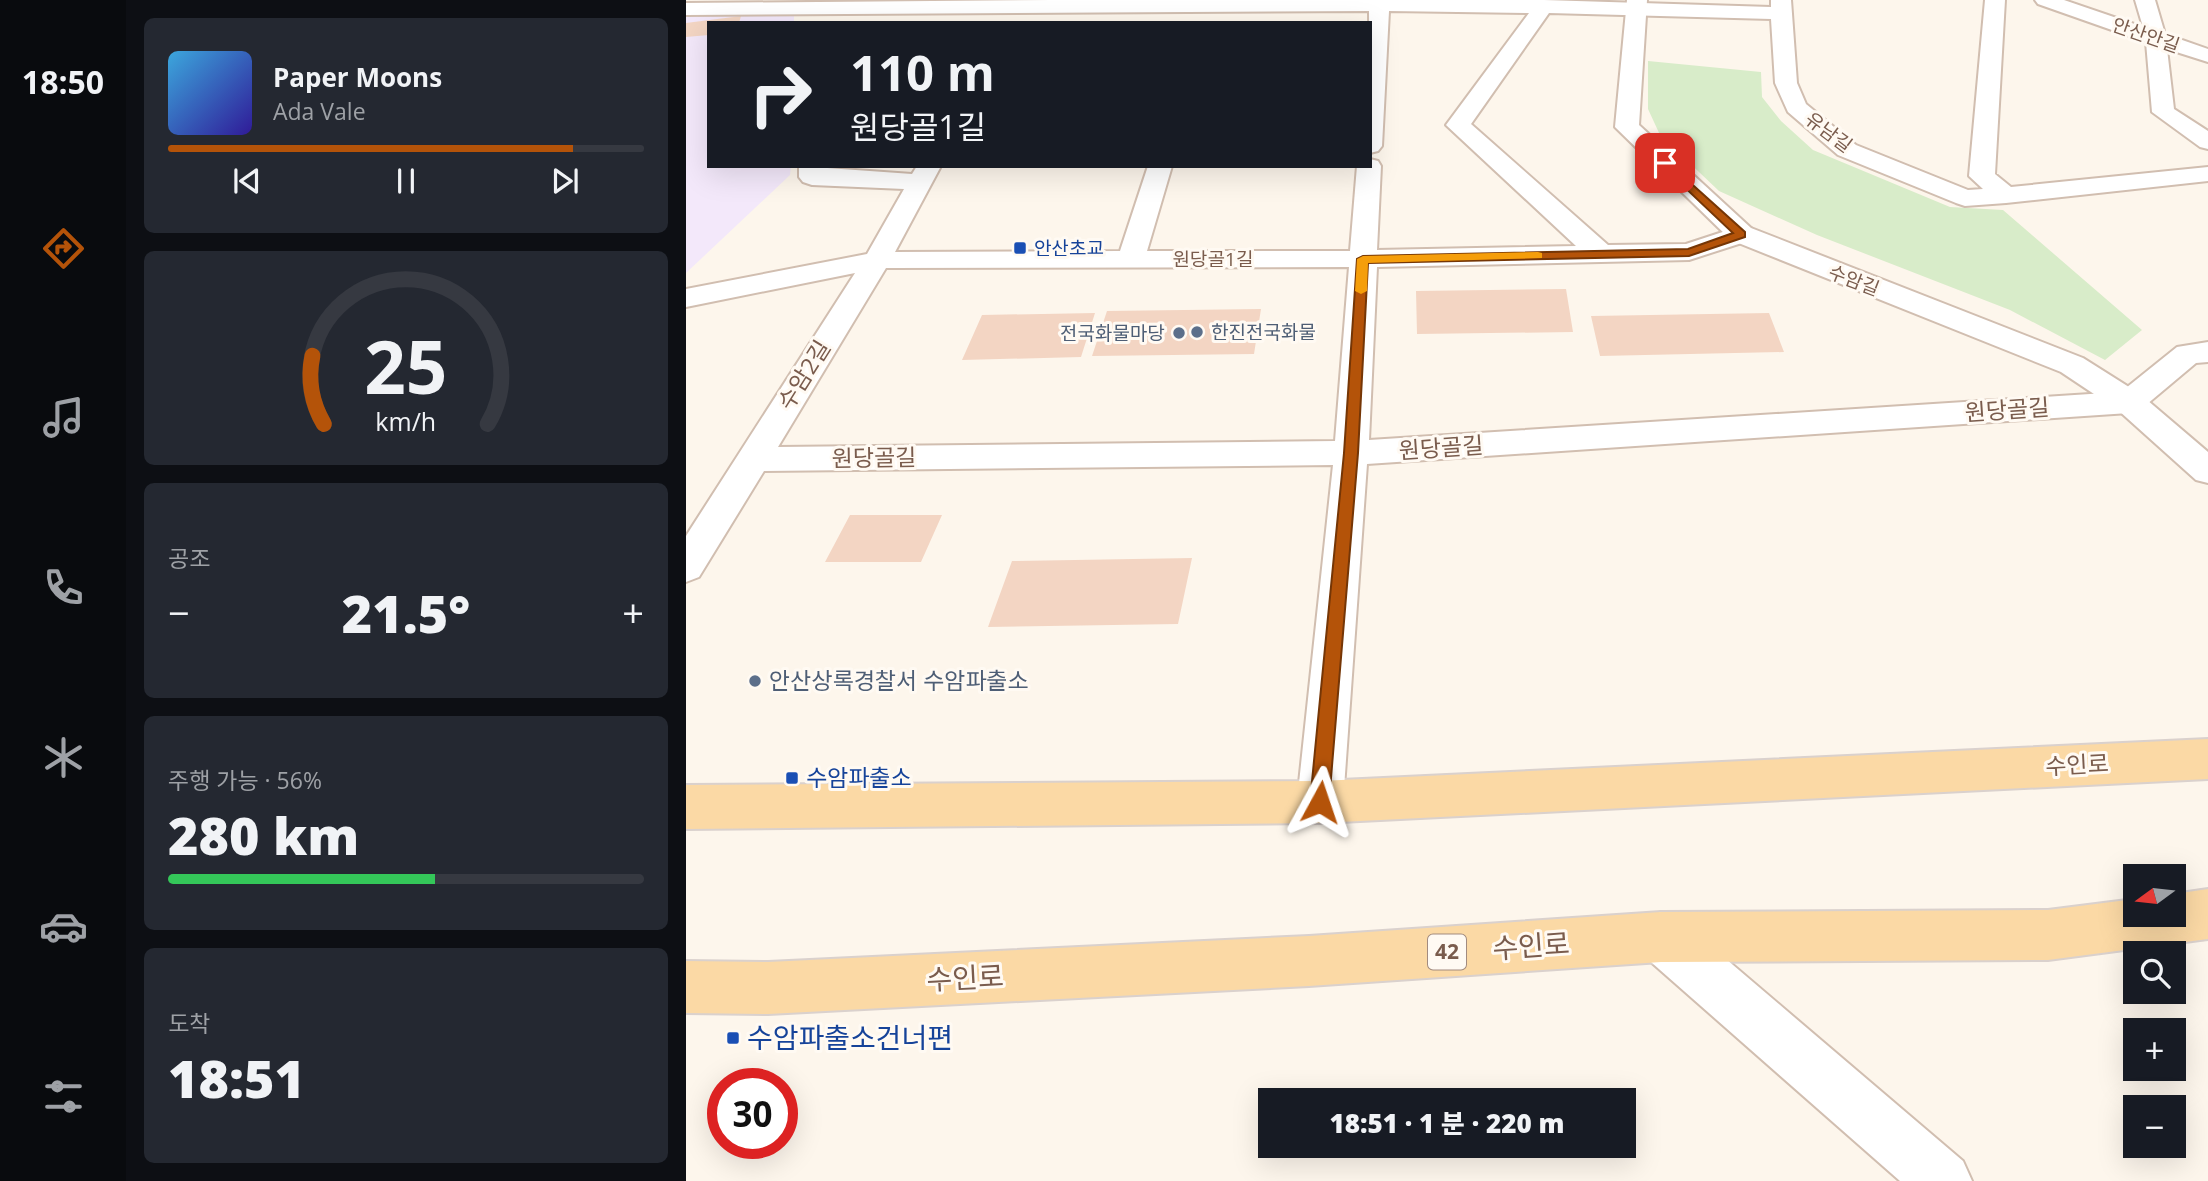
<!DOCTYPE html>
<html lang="ko">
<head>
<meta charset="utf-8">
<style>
  :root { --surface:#171b24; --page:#242831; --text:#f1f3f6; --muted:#9ea1a6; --line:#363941; --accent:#b45309 }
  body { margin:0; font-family:"Open Sans","Noto Sans KR",sans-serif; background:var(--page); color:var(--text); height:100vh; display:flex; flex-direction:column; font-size:26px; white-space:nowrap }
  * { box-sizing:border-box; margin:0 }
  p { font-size:23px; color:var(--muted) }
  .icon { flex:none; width:38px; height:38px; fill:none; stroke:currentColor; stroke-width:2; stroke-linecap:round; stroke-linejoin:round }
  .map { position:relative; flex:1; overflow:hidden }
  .drawer { display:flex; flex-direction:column; gap:18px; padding:18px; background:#0d0f14; width:560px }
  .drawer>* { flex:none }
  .top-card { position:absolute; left:21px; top:21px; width:665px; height:147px; border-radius:0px; box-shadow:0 7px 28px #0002; background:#171b24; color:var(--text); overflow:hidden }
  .needle { width:46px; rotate:255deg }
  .controls { position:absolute; left:1437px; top:864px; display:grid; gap:14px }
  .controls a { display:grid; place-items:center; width:63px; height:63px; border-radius:0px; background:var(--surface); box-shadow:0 7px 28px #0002; font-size:35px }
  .speed { position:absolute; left:21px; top:1068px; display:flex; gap:14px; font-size:35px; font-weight:700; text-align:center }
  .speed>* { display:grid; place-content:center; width:91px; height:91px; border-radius:50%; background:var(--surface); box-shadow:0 7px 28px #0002; line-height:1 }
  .speed .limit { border:10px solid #d22; background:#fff; color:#111 }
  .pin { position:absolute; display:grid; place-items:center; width:60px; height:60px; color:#fff; margin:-30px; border-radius:14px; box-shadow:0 4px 10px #0006 }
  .me { position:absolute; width:77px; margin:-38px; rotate:5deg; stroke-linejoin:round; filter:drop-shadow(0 0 5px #0008) }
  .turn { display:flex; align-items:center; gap:24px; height:147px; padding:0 28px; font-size:32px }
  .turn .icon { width:91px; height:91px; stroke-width:2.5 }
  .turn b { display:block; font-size:49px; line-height:60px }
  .big { font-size:52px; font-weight:800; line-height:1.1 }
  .drawer .widget { flex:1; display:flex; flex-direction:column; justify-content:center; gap:10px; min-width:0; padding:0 24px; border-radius:10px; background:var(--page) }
  .drawer .dial { align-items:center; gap:0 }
  .dial svg { height:182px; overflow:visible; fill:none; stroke:var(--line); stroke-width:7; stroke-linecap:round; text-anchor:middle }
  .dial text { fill:var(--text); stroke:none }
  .song { display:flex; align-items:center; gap:21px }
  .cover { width:84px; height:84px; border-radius:10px; background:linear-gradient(135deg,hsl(200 70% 55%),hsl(250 70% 35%)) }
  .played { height:7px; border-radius:4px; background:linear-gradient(90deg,var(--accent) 85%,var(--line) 85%) }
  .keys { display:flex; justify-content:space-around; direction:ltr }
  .heat { display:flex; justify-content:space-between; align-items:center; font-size:38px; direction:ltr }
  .charge { height:10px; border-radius:5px; background:linear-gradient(90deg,#34c759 56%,var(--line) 0) }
  .trip { position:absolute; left:572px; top:1088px; width:378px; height:70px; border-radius:0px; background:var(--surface); box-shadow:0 7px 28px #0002; font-weight:800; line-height:70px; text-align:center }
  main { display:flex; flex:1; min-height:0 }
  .menu { display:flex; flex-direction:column; width:126px; justify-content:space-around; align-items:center; background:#090b0e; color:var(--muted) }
  .menu .icon { width:49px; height:49px }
  .menu .active { color:var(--accent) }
  .menu b { font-size:32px; color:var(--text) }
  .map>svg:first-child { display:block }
  .education { fill:#f3e8fa }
  .green { fill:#d8ecc9 }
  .building { fill:#f3d5c3 }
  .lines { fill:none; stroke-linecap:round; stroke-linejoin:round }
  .minor-casing { stroke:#d1beb0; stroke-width:4 }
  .tertiary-casing { stroke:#d1beb0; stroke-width:4 }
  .primary-casing { stroke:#dad1cd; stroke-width:4 }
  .minor { fill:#fff; fill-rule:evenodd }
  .tertiary { fill:#fff; fill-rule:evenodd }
  .primary { fill:#fbd9a5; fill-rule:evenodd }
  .route { fill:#b45309; stroke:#753606; stroke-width:2 }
  .slow { fill:#f59e0b }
  .transit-dot { fill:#1a4fb4; stroke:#fffaf3; stroke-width:2.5 }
  .service-dot { fill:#5c6f8a; stroke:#fffaf3; stroke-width:2.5 }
  .labels { text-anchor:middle; stroke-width:6; stroke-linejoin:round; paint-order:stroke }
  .far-street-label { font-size:19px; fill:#7a5c4d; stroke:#fffaf3 }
  .far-transit-label { font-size:19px; fill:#164399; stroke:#fffaf3; text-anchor:start }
  .far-service-label { font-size:19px; fill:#4e5e75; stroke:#fffaf3; text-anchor:start }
  .shield { fill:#fffaf3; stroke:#a28b7f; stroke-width:2 }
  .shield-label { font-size:21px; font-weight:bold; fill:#7a5c4d }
  .street-label { font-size:23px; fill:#7a5c4d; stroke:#fffaf3 }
  .service-label { font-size:23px; fill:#4e5e75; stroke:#fffaf3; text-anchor:start }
  .transit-label { font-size:23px; fill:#164399; stroke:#fffaf3; text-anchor:start }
  .near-street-label { font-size:28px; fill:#7a5c4d; stroke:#fffaf3 }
  .near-transit-label { font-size:28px; fill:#164399; stroke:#fffaf3; text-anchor:start }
</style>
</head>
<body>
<main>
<nav class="menu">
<b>18:50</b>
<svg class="icon active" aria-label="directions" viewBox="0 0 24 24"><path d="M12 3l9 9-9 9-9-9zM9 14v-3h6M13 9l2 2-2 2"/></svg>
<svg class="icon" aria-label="music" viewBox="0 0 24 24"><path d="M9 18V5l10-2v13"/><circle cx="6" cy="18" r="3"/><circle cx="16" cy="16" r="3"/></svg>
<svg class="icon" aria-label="phone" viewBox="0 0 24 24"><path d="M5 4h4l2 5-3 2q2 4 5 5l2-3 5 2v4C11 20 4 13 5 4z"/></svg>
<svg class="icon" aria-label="climate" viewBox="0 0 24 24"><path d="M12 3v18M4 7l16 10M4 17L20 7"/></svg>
<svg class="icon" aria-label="car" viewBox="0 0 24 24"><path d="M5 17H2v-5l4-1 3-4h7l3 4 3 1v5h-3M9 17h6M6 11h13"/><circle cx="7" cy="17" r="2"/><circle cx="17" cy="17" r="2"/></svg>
<svg class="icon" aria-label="filters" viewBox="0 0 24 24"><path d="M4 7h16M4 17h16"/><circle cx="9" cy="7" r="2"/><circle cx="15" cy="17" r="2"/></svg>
</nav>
<section class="drawer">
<div class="widget">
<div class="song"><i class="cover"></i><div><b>Paper Moons</b><p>Ada Vale</p></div></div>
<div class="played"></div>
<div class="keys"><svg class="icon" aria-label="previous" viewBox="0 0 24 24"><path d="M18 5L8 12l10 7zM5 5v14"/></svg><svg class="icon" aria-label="pause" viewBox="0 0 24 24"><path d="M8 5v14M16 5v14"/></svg><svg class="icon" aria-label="next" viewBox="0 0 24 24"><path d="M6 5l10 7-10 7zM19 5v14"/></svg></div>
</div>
<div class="widget dial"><svg viewBox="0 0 100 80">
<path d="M14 69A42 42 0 1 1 86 69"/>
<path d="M14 69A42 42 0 0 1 9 39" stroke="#b45309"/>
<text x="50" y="56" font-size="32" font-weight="700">25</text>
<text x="50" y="72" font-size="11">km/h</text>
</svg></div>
<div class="widget"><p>공조</p>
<div class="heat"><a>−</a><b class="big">21.5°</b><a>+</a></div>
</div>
<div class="widget"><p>주행 가능 · 56%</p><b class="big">280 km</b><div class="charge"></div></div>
<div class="widget"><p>도착</p><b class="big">18:51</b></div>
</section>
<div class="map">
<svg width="1522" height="1181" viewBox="0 0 1522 1181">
  <rect width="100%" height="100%" fill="#fdf6ec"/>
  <path class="education" d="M108,11V23H23V166H105L104,175L0,273V13Z"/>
  <path class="green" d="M962,61L1075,72L1076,97L1095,121L1127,150L1264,207L1317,210L1456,330L1419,360L1324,310L1131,235L1033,191L974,135L962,109Z"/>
  <path class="building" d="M55,16L53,23H23V35L0,37V23Z
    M880,289L887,332L731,334L730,291Z
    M575,309L568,354L406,356L421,311Z
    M409,313L395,357L276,360L296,315Z
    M1083,313L1098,352L914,356L905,316Z
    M164,515H256L235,562H139Z
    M506,558L492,624L302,627L326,561Z"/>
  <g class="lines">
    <defs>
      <path id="minor" d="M366,0H858L1085,7V0H1105L1111,83L1120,104L1170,145L1282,190L1297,189L1283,176L1299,0H1319L1309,174L1325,187L1522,167V181L1320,203L1279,206L1270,203L1152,155L1102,112L1089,83L1085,19L863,13L785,124L922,245L1000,244L1055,226L1065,228L1068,234L1065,240L1003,260L691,267L683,440L1435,392L1491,347L1522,342V362L1510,363L1454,410L1443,413L681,464L657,802L650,817L634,823L618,817L611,802L647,465L78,471L13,577L0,582V536L169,273L0,307V289L181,254L218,189L126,185L117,182L113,177V166L226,174L231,166H255L209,252L434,251L462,166H486L461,251H664L671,166H684V159L692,161L695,166L691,250L890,246L760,125L843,13L703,11L696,146L692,151L684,153L683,11L0,15V3ZM663,267L649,441L92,447L200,268Z
        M1349,0H1378L1457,27L1449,0H1469L1479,34L1522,49V62L1481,49L1488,109L1522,131V149L1514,147L1466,112L1460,42L1352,4Z
        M975,912L993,919L1277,1161L1286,1181H1214L957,955L950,937L957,919Z"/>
      <path id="tertiary" d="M941,0H961L953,125L1065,228L1397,358L1454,394L1522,452V483L1510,480L1432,410L1375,372L1045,240L929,127Z"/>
      <path id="primary" d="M1522,739V779L634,823L0,829V785L634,781Z
        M1522,889V939L1362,960L975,962L623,986L82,1014L0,1013V961L82,962L623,936L975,912L1362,910L1449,899V915H1488V894Z"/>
    </defs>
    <use href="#minor" class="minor-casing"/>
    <use href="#tertiary" class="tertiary-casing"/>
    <use href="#primary" class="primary-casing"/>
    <use href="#minor" class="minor"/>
    <use href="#tertiary" class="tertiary"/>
    <use href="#primary" class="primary"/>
  </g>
  <path class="route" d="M979,160L1059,232V237L1003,256L682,263L672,453L643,802L640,808L634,811L627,808L624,802L658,453L671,259L677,256L1002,249L1047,233L975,165L974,163Z"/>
  <path class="slow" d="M852,252L856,253V258L682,263L681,291L675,294L669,291L671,259L677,256Z"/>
  <g class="transit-dot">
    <rect x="327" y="241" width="14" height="14" rx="3.5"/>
    <rect x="99" y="771" width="14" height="14" rx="3.5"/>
    <rect x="40" y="1031" width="14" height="14" rx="3.5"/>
  </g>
  <g class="service-dot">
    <circle cx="511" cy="332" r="7"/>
    <circle cx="493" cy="333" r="7"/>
    <circle cx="69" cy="681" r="7"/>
  </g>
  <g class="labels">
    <g class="far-street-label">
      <text transform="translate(1460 35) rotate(19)" y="7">안산안길</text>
      <text transform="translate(1143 132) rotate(37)" y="7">유남길</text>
      <text x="527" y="266">원당골1길</text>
      <text transform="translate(1168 280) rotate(21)" y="7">수암길</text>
    </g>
    <g class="far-transit-label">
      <text x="348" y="255">안산초교</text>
    </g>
    <g class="far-service-label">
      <text x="525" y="339">한진전국화물</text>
      <text x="479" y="340" text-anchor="end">전국화물마당</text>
    </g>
    <rect class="shield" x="742" y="934.5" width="38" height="35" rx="5"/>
    <g class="shield-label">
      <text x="761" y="959">42</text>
    </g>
    <g class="street-label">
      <text transform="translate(118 375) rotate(-58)" y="8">수암2길</text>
      <text transform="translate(1321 410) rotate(-4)" y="8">원당골길</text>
      <text transform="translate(755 448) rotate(-4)" y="8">원당골길</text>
      <text transform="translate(188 458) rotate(-1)" y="8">원당골길</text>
      <text transform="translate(1391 765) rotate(-3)" y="8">수인로</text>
    </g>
    <g class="service-label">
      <text x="83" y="689">안산상록경찰서 수암파출소</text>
    </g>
    <g class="transit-label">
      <text x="120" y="786">수암파출소</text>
    </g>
    <g class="near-street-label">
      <text transform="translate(845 946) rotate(-4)" y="10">수인로</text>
      <text transform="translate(279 978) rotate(-3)" y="10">수인로</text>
    </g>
    <g class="near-transit-label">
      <text x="61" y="1048">수암파출소건너편</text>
    </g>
  </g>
</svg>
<div class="controls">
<a><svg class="needle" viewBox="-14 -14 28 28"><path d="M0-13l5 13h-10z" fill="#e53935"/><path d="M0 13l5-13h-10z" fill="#9ea1a6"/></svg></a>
<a><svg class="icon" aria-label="search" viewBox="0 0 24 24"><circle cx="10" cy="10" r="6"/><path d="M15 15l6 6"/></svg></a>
<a>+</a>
<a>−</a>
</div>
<div class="speed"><div class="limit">30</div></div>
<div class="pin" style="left:979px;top:163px;background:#d93025"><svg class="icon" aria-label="arrive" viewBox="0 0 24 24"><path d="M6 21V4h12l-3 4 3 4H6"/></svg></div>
<svg class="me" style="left:634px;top:802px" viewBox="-20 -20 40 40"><path d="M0-17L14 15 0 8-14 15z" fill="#b45309" stroke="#fff" stroke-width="4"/></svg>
<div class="trip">18:51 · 1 분 · 220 m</div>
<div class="top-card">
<div class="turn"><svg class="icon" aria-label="right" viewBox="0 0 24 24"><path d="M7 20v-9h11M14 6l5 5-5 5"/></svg><div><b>110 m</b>원당골1길</div></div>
</div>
</div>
</main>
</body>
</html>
